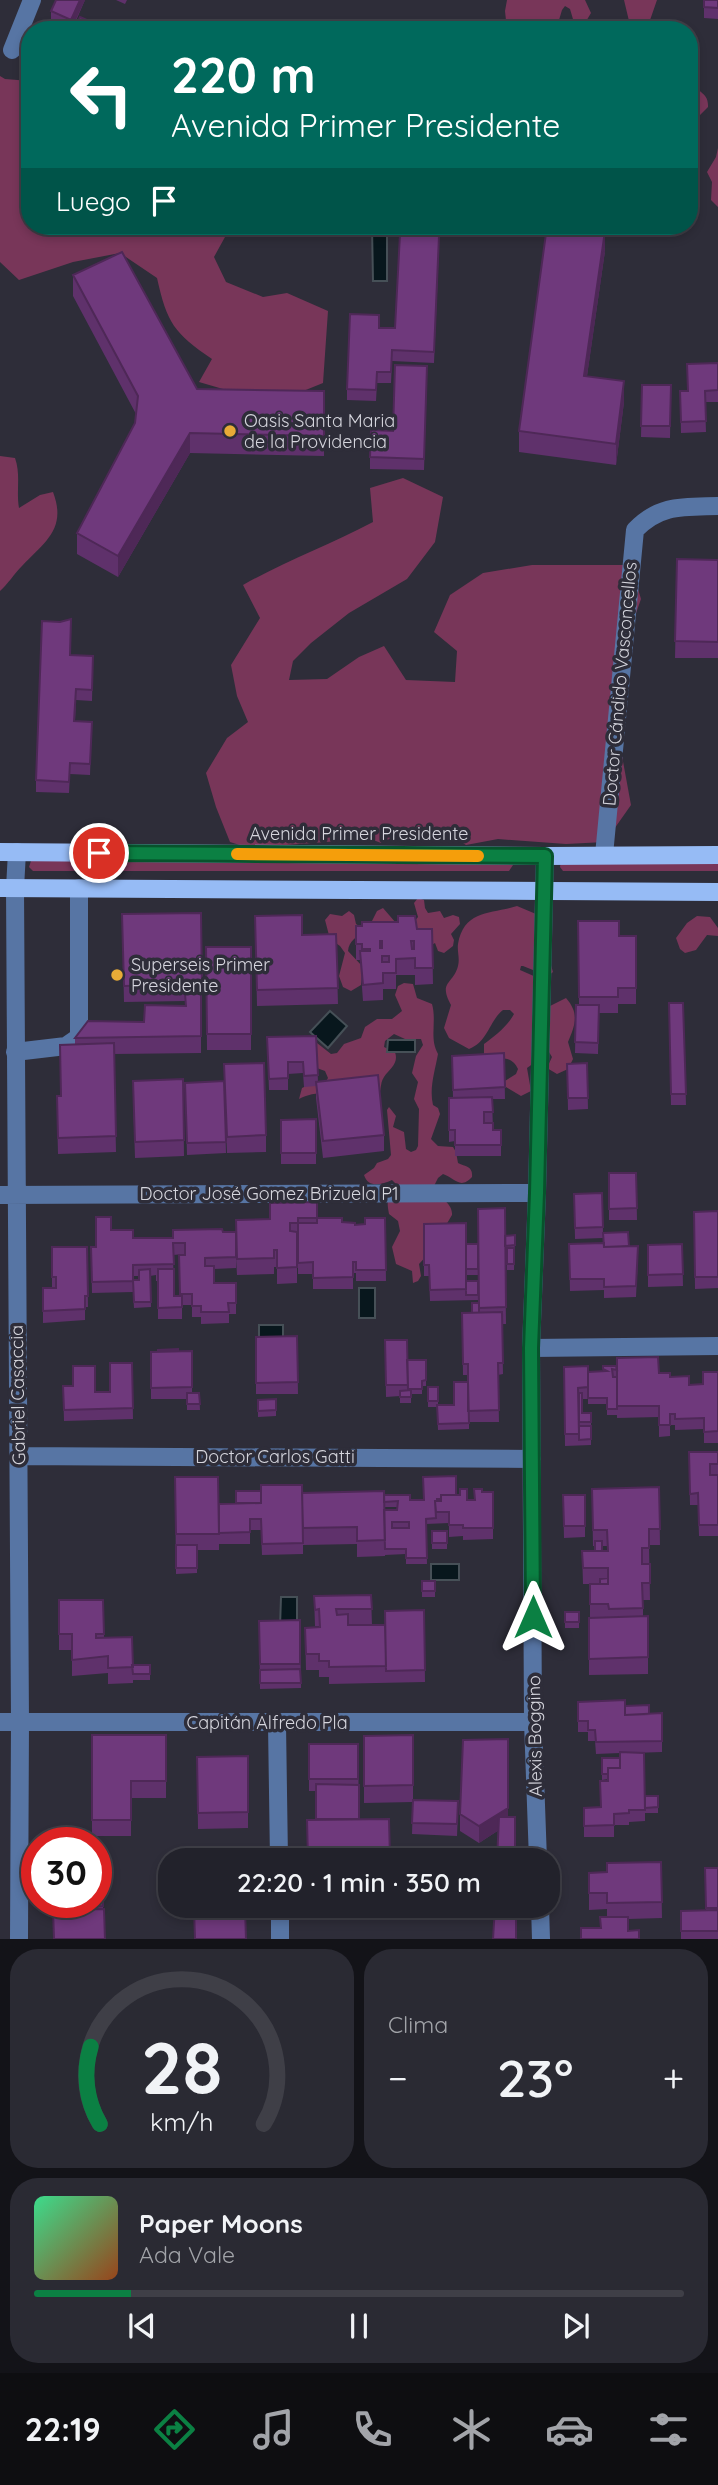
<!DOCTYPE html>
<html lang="es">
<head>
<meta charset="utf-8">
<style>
  :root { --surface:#22222b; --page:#2a2a33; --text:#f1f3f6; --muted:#a2a4a9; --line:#3f3f47; --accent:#0b8043 }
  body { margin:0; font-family:Quicksand,sans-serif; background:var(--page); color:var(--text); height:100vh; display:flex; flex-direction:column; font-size:26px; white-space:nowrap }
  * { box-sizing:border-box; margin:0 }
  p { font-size:23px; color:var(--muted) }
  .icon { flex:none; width:38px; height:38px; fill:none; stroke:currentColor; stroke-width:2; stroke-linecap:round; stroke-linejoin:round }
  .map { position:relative; height:1939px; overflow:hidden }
  .drawer { display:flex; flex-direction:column; gap:10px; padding:10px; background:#131318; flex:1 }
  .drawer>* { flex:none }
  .top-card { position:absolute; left:21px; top:21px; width:677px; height:214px; border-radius:28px; box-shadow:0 4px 10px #0003,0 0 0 2px var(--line); background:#00695c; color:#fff; overflow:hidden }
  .speed { position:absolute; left:21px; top:1827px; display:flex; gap:14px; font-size:35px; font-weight:700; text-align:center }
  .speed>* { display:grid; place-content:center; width:91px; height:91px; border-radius:50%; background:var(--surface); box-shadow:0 4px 10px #0003,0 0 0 2px var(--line); line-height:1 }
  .speed .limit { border:10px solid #d22; background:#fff; color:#111 }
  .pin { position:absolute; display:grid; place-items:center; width:60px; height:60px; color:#fff; margin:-30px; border:4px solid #fff; border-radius:50%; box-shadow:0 2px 7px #0007 }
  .me { position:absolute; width:77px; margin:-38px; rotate:0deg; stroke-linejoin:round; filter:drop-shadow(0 0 5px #0008) }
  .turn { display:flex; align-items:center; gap:24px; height:147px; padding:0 35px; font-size:32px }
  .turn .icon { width:91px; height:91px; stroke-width:2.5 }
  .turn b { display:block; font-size:49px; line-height:60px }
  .then { display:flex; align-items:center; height:66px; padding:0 35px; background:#0003; gap:14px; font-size:26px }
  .big { font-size:52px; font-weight:600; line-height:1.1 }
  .drawer .widget { flex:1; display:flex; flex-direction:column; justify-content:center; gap:10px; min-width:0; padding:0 24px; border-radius:28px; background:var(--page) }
  .drawer .dial { align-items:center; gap:0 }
  .dial svg { height:182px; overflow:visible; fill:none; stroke:var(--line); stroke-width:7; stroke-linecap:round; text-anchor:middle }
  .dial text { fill:var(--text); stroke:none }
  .song { display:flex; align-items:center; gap:21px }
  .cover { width:84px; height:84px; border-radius:10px; background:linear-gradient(135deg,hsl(150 70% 55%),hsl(20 70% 35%)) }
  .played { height:7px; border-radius:4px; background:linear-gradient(90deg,var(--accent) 15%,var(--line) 15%) }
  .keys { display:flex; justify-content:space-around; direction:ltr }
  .heat { display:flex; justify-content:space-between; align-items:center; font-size:38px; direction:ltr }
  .drawer .tiles { flex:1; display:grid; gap:10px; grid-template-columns:1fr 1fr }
  .widget:last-child { grid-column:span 2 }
  .trip { position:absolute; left:158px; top:1848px; width:402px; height:70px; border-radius:28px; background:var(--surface); box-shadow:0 4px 10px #0003,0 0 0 2px var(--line); font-weight:600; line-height:70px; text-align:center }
  .tab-bar { display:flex; height:112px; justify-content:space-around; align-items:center; background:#0e0e11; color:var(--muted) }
  .tab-bar .icon { width:49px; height:49px }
  .tab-bar .current { color:var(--accent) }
  .tab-bar b { font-size:32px; color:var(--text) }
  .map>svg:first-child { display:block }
  .green { fill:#783659 }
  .water { fill:#08171d; stroke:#465057; stroke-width:2 }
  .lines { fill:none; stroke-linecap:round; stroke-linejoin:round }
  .minor { stroke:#5775a4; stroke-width:18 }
  .major { stroke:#96bbf5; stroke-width:18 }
  .wall { fill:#5f316b; fill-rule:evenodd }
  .shaded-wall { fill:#4e2857 }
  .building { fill:#6f397c; stroke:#4e2857; stroke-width:2; fill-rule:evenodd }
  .route-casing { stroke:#07532c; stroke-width:18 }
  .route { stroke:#0b8043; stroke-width:12 }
  .slow { stroke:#f59e0b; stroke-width:12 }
  .poi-dot { fill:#e8ab37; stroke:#2e2d39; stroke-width:2.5 }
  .labels { text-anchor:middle; stroke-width:7; stroke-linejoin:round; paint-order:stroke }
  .poi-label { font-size:18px; fill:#d5d5dd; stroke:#2e2d39; text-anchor:start }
  .street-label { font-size:18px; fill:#d5d5dd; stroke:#2e2d39 }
</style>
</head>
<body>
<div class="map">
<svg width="718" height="1939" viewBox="0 0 718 1939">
  <rect width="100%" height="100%" fill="#2e2d39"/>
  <path class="green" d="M507,0H585L591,13L585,23L575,26L570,9L565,6L562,10L559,20L551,30H507L505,11Z
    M624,0H657L649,23L639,27L629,21Z
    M690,48L698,64C697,69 694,77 694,82C695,93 709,91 708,107L699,116L690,118Z
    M0,76L5,79L30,81V226H253L225,237L214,257L226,282L263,297L287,293L328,311L323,383L286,398L240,394L199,382L212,359C174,333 167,323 157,278L120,253L73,262L19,280L0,262Z
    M718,148V207L711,200L712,182L707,172L716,157Z
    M0,456L15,458C21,475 16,490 19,508L40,495L53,492C67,529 45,542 22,566C14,574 8,584 0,591Z
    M403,478L443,497L435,542L407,579L349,613L311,643L293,661L289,680L327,679L359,657L384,646L406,680L455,682L457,651L434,632L450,595L483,573L532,565H631L641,599L623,650L620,745L631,805L605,842L566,844L498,839L466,845L448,833L418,834L408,830L381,843L358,834L339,841L249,848L230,842L216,807L206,773L227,738L248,722L237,696L231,665L260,618L243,585C285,561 330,545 373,522L370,488Z
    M31,861H510L513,865L509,871H33L29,867Z
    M561,861H718V871H563L560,867Z
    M418,898L424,900L425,908L428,913L440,911L444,918L453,915L459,917L460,924L451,934L454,940L453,946L444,953L438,951L435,943L425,949L414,922L418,917L414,903Z
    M517,906L536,914L553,972L548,976L523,966H521L520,970L536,977L550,1006L566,998C580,1014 575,1025 568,1042L573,1059L568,1069L557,1074L547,1068L552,1057L549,1052L527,1068L531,1091L521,1096L506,1087L505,1081L516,1074L518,1069C511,1054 498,1059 484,1058V1044C495,1036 507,1027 514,1014L510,1010H503C489,1021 488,1042 469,1049L449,1038L444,1028L451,1005C438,981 453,985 458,966C460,959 457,951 458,944C464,909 492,914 517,906Z
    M383,908L396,923C380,928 350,931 348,951L362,966L361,985L351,991L343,987L339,976L345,953L340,946L330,939L325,920L330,914L342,916L349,911L354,915L356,924L364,929L369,927L377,911Z
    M697,916L710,917L718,928V936L707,935L696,950L685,953L680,949L676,938L687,923Z
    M404,983L413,984L417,998L432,1004C437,1022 429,1038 438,1054C435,1071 429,1088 433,1105L438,1108L440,1114L431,1139L438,1146L453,1147L456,1152L458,1163C466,1167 473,1166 472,1177C460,1190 455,1178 443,1174L438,1178L433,1188C439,1198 453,1203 452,1215L430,1252L419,1264L421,1276L418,1281L413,1283L412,1271L396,1264L392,1247L400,1231L398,1221L389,1214C387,1202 386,1199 396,1190V1184L392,1180C381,1185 368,1188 364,1175L374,1168L377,1163L388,1159L391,1155L387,1110L389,1107L396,1116L393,1127L404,1132L406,1149L411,1152L416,1150L418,1146L419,1109L414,1099L418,1082L412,1073L416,1056L423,1045L421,1039H405L394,1034L385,1041L384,1047L395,1052C399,1064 390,1068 384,1077C379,1084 383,1091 376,1098C353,1096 319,1087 299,1099L302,1088L308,1085L325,1083L328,1078L325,1071L314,1067L312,1046L317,1043L331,1054L337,1053L344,1044L361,1038L365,1027L377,1019H392L402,1011L395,995L398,986Z"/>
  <path class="water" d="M372,227H387V281H373Z
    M330,1011L347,1026L328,1048L310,1032Z
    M388,1040H415V1052H387Z
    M359,1288H375V1318H359Z
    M259,1325H283V1340L259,1339Z
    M431,1564H459V1580H431Z
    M281,1597H297V1627H280Z"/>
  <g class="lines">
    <path class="minor" d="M12,50L32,0
      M17,852L15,888L20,1722L19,1939
      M604,855L635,530C660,504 683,507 718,506
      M15,1052L66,1046L79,1037V888
      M0,1195L537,1193
      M531,1348L718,1346
      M19,1456L532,1459
      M0,1722H533
      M277,1724L279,1860
      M538,1860L533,1722L531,1348L537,1193L545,856
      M280,1906V1939
      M540,1906L541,1939"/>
    <path class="major" d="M0,852L545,856L718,855
      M0,888L718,892"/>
  </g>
  <path class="wall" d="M85,0L72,30H67L51,22V11Z
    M116,0H127L125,4Z
    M718,0V19L704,18V7Z
    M439,248L434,363L392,361L391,383H377L376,401L347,400V389L379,328H395Z
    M605,251L587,376L624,402L616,465L519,452V431Z
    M73,275L197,389L324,391V456L190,453L118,577L77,554V533L135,423L136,414L73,296Z
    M718,363V402H705L706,432L681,433L680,391H688Z
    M427,377L424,470L370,469V457L393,431Z
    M642,385H671L670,438L641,437Z
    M677,559L718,560V658H675Z
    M70,655L93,656L92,701L76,700L75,721L92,722L90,775L70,774L69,793L36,792V780Z
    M122,914L202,984V1001H201V1053L114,1054L116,1152L58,1154L57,1113L75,1044V1038L144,1022L185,1006V1001L124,1002Z
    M255,916L302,935L336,934L338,1004L257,1006Z
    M578,921L619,936H636V1004H618V1013H599L598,1054L575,1053L576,1005H579Z
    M356,926L432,929L433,984L415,985V975H396V989H383V1000L363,1001L360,960H356Z
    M206,947H251V1050H207Z
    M669,1003H683L686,1105H671Z
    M316,1036L318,1082L384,1135V1151L323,1158L316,1098V1086L304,1087L303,1073L288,1074V1090H269L267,1037Z
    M504,1053L505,1099H492L493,1130H501V1156H455V1141L449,1142V1098H453L452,1056Z
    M587,1063L588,1109L568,1110L567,1064Z
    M183,1079L184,1156L135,1158L133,1097Z
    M224,1081L226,1153L187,1155L185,1083Z
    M224,1081L266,1135V1152L227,1153Z
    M316,1119V1164H281V1120Z
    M609,1173H636L637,1220H609Z
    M602,1193L603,1233L629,1246L638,1257L636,1297L604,1298V1290L570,1291L569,1244L603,1243V1238L575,1239L574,1194Z
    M270,1203L317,1218L355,1225L365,1224L385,1218L386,1281H356V1273H353V1289H313V1274H298V1234V1240H297V1283L277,1284V1267H274V1274L237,1275L236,1258V1268L214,1269V1283H236V1314H229V1323L201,1324V1317H192V1305H182V1319H158V1281H156V1275L150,1276L151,1307L134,1308L133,1292L92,1293L91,1247H96L111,1230L133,1238H173L223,1232H236L270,1219ZM185,1254L179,1255L180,1296H174L173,1255ZM133,1276H139V1280H133Z
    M718,1211V1288L695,1289L694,1212Z
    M424,1224L466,1244L505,1242L515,1235L514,1270H507V1251L505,1252L506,1324H502L503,1374L498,1375L499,1422H469V1429L438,1430L437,1407H428V1387H438V1405H454L468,1382V1375H463L462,1313H472L479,1303L478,1275H466V1281H478V1300L430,1301L429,1276H424Z
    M682,1244L683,1286L648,1287V1245Z
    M52,1247H87L88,1307H85V1320L43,1323V1288H52Z
    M297,1336L298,1394H256V1337Z
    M385,1340L407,1360H426V1386H422V1394H411V1403H400V1396L386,1397Z
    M192,1351V1393H199L200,1410H187V1399H151V1352Z
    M132,1363L133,1419L64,1421L63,1386L95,1392H110Z
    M603,1366L659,1373L670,1377L689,1385L703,1384L718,1372V1443H704V1429L675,1430V1425H670V1436L659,1437V1417L617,1418V1415H607V1404H588V1399H582V1413H591V1445L565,1446L564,1367L588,1372L603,1371Z
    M276,1399V1416L258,1417V1400Z
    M689,1452H718V1536H699L698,1505H690Z
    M175,1477L219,1504L236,1503L302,1493L384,1495L410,1500H424L456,1495L467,1500H475L482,1492H493V1539L463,1540V1536L449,1537V1523L426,1524L427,1564H406V1554L385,1555V1550V1556L357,1557V1544L303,1545V1554L262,1555L261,1530H250V1544H219V1540V1550H197V1573L176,1574ZM384,1507H397V1510L384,1516Z
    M659,1487L660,1545H649L650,1600H643V1617L648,1616V1674L589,1675V1618H590V1584H583L582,1551H595V1546H593L592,1489ZM602,1546H607L608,1551H602Z
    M563,1495H585V1537L564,1538Z
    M432,1531H447V1549H432Z
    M422,1581H435V1597H422Z
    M371,1595L372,1625H385L424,1610L425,1682L329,1684V1677H319V1670H306L305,1628L319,1627V1626H315L314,1596Z
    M59,1600H103L104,1638L133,1665H150V1680H133V1676V1683L108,1684V1673L72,1676V1650H59Z
    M565,1612H579V1628H565Z
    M300,1620L301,1688L260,1689L259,1621Z
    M578,1702L625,1706L649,1714L662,1713V1752L632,1753L645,1796H658V1813H645V1821L629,1822V1825H614V1837H584V1808L601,1807L608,1781V1779L602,1780V1758H620V1753L596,1754L595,1741H588V1732H578Z
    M92,1735H166V1798H131V1836H92Z
    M413,1735V1800L458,1812L457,1836L412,1834L413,1802L364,1803V1736Z
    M309,1744H358L359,1819H389L390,1860H308L316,1820V1791H309Z
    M248,1756V1828L198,1829L197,1757Z
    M460,1814L508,1817L499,1830L479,1843L460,1831Z
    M661,1862L662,1918L628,1919V1931L639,1939L600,1928L607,1917V1909L589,1910V1873L607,1872Z
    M705,1868H718V1939H681V1911L706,1910Z
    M103,1874V1909L54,1910L53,1902Z
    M186,1906H238V1908L194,1916H186Z"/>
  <path class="shaded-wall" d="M80,0H85L71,30V20Z
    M605,231V251L584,397V376Z
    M624,381V402L616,465V444Z
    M190,433V453L118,577V556Z
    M508,1739V1824L479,1843V1826Z"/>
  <path class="building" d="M56,0H80L71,20L51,11Z
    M704,0H718V8L704,7Z
    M80,17L109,30H74Z
    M547,226H568L605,231L584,376L624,381L616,444L519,431Z
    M400,234L439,236L434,352L392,350L391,372H377L376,390L347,389L350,314L379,315V328H395Z
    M122,252L197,389L324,391V436L190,433L118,556L77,533L135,423L138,396L73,275Z
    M718,363V390L705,391L706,421L681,422L680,391H688L687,364Z
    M395,365L427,366L424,459L370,457L371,430L393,431Z
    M642,385H671L670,426H641Z
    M677,559L718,560V642L675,641Z
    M71,619L70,655L93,656L92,690L76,689L74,721L92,722L90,764L70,763L69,782L36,780L42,621L60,622Z
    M201,913L202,984L124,986L122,914Z
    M302,915V935L336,934L338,988L257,990L255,916Z
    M398,916H415L417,929H432L433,968H415V958L396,959V973H383V983L363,985L360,951H370V949H362V944H356V926H362V922H398ZM380,941H382V948H380ZM411,941H414V949H412ZM382,956H389V962H382Z
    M578,921H619V936H636V988H618V997H579Z
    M206,947H251V1034H207Z
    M185,994H201V1036L75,1038L88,1021L144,1022L145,1005L186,1006Z
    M669,1003H683L686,1094H671Z
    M576,1005H599L598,1043L575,1042Z
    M316,1036L318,1075L304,1076L303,1062H288V1078L269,1079L267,1037Z
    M114,1043L116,1136L58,1138L57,1096H61L60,1045Z
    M504,1053L505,1087L453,1090L452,1056Z
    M264,1063L266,1135L227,1137L224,1064Z
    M587,1063L588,1098H568L567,1064Z
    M378,1075L384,1135L323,1141L316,1082Z
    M183,1079L184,1140L135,1142L133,1081Z
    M224,1081L226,1142L187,1143L185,1083Z
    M492,1097L493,1112H484V1123H493V1130H501V1145H455V1130H449V1098Z
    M316,1119V1153H281V1120Z
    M609,1173H636L637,1208L609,1209Z
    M602,1193L603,1227L575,1228L574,1194Z
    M317,1202V1218H298V1223H290V1231L297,1232V1267L277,1268V1250H274V1258L237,1259L236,1220L270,1219V1203Z
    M505,1208L506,1307L479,1308L478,1209Z
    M718,1211V1277H695L694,1212Z
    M96,1217H111V1230H133V1238H173V1230L222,1229L223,1232H236V1257L205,1258V1266H214V1283H236V1303H228L229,1312H201V1306H192V1294H180L179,1255H185V1243H173L174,1264L133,1265V1281L92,1282L91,1247H96Z
    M317,1218H342V1222L355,1223V1225L365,1224V1218H385L386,1270H356V1262H353V1277L313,1278V1262L298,1263V1223H317Z
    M466,1223V1289L430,1290L429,1265H424V1224Z
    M628,1232L629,1246L604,1247L603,1233Z
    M515,1235V1245L505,1246V1236Z
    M604,1243V1247L638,1246L636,1286L604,1287V1279H570L569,1244Z
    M466,1244H478V1269H466Z
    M682,1244L683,1274L648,1275V1245Z
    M52,1247H87L88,1296H85V1309L43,1311V1288H56V1277H52Z
    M507,1248H514V1264H507Z
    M150,1269L151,1302H134L133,1280H139V1270Z
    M158,1269H174V1296H182V1307L158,1308Z
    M466,1281H478V1295H466Z
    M472,1303H479V1313H472Z
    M502,1312L503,1363H498L499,1410L468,1411V1364H463L462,1313Z
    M297,1336L298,1382L256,1383V1337Z
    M385,1340H407L408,1385H386Z
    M178,1349V1351L158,1352V1350Z
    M192,1351V1387L151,1388V1352Z
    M658,1357L659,1373H670V1377L689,1376V1385L703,1384V1372H718V1431L704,1432V1418L675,1419V1414H670V1425H659V1406H617V1358Z
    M407,1360H426V1380L422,1381V1389H408Z
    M110,1363H132L133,1408L64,1410L63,1386H73V1366H95V1392H110Z
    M588,1366V1387L578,1388L579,1434H565L564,1367Z
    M603,1366H616L617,1370L612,1369L613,1377H617V1409H607V1398H588V1372L607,1371L603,1369Z
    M454,1382H468L469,1423L438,1424L437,1405H454Z
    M428,1387H438V1401H428Z
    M411,1390V1397H400V1391Z
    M187,1393H199L200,1404H187Z
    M579,1393H582V1413H591V1422H579Z
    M276,1399V1410L258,1411V1400Z
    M579,1426H591V1439L579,1440Z
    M689,1452H718V1464H710V1475H718V1525H699L698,1493L690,1494Z
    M456,1476V1495H441V1499H437V1501H435L436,1518L426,1519L427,1558H406V1549H385L384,1510H397L398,1501L384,1502V1495H410V1500H424L423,1477ZM392,1522H409V1528H392Z
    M175,1477H218L219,1534H176Z
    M261,1485H302L303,1543L262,1544L261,1519H250V1532L219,1533V1504L261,1503Z
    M659,1487L660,1529H649V1548H642V1564H650V1583H642L643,1608L609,1609L608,1604H590V1584H608V1568H583L582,1551H608L607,1530H593L592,1489Z
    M460,1489H467V1500H475L474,1489H482V1492H493V1528H463V1525H449V1512H436L435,1501H441V1495H460Z
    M236,1491H261V1503H236Z
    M384,1491L385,1540L357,1541V1527L303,1528L302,1493Z
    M563,1495H585V1526H564Z
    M432,1531H447V1543H432Z
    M595,1541H602V1551H595Z
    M176,1545H197V1568H176Z
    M608,1578V1584H600V1579Z
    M422,1581H435V1591H422Z
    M371,1595L372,1609H336L337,1615L348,1614V1625H385L386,1666L329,1667V1661H319V1654H306L305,1628L320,1627L319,1609L315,1610L314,1596Z
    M59,1600H103L104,1634H96V1638L132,1637L133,1667L108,1668V1656L72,1660V1634H59Z
    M424,1610L425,1670L386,1671L385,1611Z
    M565,1612H579V1622H565Z
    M648,1616V1657L589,1659V1618Z
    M300,1620V1664H260L259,1621Z
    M132,1665H150V1674H133Z
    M300,1669L301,1683H260V1670Z
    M625,1700V1715L662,1713V1741L596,1742L595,1730H588V1721H578V1702Z
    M649,1705V1714L625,1715V1706Z
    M92,1735H166V1781H131V1820H92Z
    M413,1735V1785L364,1786V1736Z
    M508,1739V1808L479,1826L460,1814L463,1740Z
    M309,1744H358V1779H309Z
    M620,1752L644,1753L645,1810H629V1813L614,1814V1825L584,1826V1808L601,1807L600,1781H608V1768H620Z
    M248,1756V1812L198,1813L197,1757Z
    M602,1758H620V1768H608V1774H602Z
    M316,1784L359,1785V1819H316Z
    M645,1796H658V1807L645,1808Z
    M413,1800L458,1801L457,1824L412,1823Z
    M499,1817H515V1860H497Z
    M389,1819L390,1858L308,1860L307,1820Z
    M661,1862L662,1902L607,1903V1893H589V1873L607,1872V1863Z
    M705,1868H718V1908H706Z
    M103,1874V1906L54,1907V1902H96V1875Z
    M495,1906H516V1939H493Z
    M245,1908L246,1939H195L194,1909Z
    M104,1909L105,1939H54L53,1910Z
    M718,1910V1931H681V1911Z
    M600,1917H628V1931L639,1930V1939H581V1928H601Z"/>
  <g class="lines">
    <defs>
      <path id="route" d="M99,853L545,856L537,1193L531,1348L533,1617"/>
    </defs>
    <use href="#route" class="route-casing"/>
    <use href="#route" class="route"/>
    <path class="slow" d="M237,854L478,856"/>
  </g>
  <g class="poi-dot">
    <circle cx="230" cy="431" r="7"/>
    <circle cx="117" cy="975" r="7"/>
  </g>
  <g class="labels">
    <g class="poi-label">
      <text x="244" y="427">Oasis Santa Maria<tspan x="244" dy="21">de la Providencia</tspan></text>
      <text x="131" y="971">Superseis Primer<tspan x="131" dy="21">Presidente</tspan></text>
    </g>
    <g class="street-label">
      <text transform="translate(620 684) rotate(-85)" y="6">Doctor Cándido Vasconcellos</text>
      <text x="359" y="840">Avenida Primer Presidente</text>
      <text x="269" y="1200">Doctor José Gomez Brizuela P1</text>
      <text transform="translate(18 1395) rotate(-91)" y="6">Gabriel Casaccia</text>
      <text x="275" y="1463">Doctor Carlos Gatti</text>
      <text x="267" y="1729">Capitán Alfredo Pla</text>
      <text transform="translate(535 1736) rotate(-91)" y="6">Alexis Boggino</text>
    </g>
  </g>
</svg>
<div class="speed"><div class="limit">30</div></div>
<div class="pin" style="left:99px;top:853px;background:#d93025"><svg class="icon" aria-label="arrive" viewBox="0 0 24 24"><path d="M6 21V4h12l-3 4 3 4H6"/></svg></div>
<svg class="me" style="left:533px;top:1617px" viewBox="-20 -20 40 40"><path d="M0-17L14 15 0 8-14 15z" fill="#0b8043" stroke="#fff" stroke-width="4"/></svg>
<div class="trip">22:20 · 1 min · 350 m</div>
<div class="top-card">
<div class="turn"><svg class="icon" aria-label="left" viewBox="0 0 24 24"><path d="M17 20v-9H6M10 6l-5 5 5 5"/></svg><div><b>220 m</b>Avenida Primer Presidente</div></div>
<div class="then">Luego<svg class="icon" aria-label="arrive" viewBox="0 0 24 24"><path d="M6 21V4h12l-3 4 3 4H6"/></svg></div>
</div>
</div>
<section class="drawer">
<div class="tiles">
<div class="widget dial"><svg viewBox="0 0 100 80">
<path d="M14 69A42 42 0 1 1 86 69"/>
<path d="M14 69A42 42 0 0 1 10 35" stroke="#0b8043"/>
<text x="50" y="56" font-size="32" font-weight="700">28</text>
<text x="50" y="72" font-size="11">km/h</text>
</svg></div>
<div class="widget"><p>Clima</p>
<div class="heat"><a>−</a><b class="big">23°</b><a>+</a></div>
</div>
<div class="widget">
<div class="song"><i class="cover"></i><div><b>Paper Moons</b><p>Ada Vale</p></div></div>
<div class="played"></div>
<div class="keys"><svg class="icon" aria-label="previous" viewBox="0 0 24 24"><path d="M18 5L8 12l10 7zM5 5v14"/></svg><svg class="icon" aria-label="pause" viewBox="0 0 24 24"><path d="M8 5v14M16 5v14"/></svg><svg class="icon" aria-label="next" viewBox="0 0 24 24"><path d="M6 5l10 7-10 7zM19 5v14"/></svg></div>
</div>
</div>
</section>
<nav class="tab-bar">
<b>22:19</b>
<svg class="icon current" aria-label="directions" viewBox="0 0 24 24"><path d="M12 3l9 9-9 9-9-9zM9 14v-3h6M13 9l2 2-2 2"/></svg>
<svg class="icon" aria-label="music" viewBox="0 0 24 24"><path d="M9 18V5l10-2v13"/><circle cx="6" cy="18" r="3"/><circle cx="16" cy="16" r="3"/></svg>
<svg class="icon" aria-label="phone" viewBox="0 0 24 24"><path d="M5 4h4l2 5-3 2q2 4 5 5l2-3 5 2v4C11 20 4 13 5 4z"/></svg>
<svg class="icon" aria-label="climate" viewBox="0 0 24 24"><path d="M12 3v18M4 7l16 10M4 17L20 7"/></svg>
<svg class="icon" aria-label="car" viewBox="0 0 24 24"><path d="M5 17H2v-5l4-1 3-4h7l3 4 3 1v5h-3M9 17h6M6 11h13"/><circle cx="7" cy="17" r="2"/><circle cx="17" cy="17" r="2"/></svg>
<svg class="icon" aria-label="filters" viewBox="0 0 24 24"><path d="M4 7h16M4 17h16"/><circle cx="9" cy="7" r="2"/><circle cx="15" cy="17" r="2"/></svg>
</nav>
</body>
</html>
